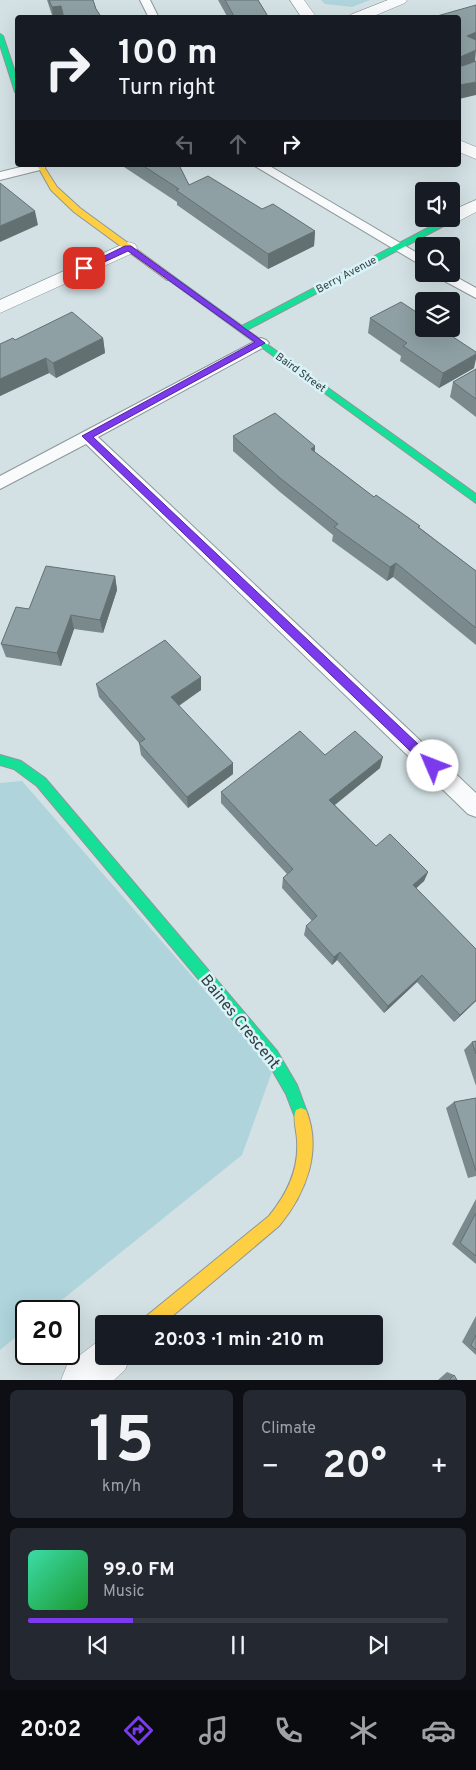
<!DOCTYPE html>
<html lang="en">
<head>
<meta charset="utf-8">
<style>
  :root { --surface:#171b24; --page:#242831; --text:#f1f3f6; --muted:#9ea1a6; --line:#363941; --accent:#7c3aed }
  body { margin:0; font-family:Overpass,sans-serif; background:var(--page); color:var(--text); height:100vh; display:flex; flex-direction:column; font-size:19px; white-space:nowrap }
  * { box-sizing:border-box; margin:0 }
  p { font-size:16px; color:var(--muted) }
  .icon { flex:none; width:28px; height:28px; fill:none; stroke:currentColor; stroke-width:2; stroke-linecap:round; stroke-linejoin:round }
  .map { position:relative; height:1380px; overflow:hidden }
  .details { display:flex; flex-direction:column; gap:10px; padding:10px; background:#0d0f14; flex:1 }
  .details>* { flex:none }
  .banner { position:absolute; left:15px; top:15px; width:446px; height:152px; border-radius:5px; box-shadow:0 5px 20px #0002; background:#171b24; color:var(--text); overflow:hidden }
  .fabs { position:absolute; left:415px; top:182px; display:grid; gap:10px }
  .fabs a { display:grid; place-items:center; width:45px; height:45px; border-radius:5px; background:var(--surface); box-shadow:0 5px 20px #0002; font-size:25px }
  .speed { position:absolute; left:15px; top:1300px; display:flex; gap:10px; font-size:25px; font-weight:700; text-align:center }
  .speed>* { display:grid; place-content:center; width:65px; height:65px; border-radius:50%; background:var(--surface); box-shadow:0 5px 20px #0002; line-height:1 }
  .speed .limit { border:2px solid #111; border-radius:8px; background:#fff; color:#111 }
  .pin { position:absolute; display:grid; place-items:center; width:42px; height:42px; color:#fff; margin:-21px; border-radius:10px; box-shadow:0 2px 8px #0006 }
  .me { position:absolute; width:55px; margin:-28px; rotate:314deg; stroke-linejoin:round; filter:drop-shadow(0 0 4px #0008) }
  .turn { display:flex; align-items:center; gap:18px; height:105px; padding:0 20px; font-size:22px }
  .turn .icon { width:65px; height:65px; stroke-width:2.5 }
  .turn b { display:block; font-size:35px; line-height:42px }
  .lanes { display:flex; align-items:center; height:48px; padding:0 20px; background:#0003; justify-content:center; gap:25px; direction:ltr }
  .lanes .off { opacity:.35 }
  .big { font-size:38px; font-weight:700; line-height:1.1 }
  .details .tile { flex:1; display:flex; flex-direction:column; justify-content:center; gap:8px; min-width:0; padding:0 18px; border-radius:8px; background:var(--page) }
  .details .dial { align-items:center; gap:0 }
  .dial b { font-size:65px; line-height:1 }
  .song { display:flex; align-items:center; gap:15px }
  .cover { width:60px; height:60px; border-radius:8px; background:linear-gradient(135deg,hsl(160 70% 55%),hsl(130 70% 35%)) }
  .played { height:5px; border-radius:2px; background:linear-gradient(90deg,var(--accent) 25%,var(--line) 25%) }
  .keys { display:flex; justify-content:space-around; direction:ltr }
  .heat { display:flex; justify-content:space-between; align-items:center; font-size:28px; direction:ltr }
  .details .tiles { flex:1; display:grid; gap:10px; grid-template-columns:1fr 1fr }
  .tile:last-child { grid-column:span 2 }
  .trip { position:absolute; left:95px; top:1315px; width:288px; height:50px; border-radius:5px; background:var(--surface); box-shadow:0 5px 20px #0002; font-weight:700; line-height:50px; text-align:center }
  .dock { display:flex; height:80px; justify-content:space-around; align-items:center; background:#090b0e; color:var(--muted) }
  .dock .icon { width:35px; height:35px }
  .dock .selected { color:var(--accent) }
  .dock b { font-size:22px; color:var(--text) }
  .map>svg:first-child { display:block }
  .green { fill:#afd4dc }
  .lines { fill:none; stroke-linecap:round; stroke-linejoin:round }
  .lane-casing { stroke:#8d979a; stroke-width:2 }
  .street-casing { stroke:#8d979a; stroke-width:1 }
  .fast-casing { stroke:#8d979a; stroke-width:2 }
  .slow-casing { stroke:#8d979a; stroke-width:2 }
  .lane { fill:#f8fafb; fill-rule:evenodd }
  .street { fill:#f8fafb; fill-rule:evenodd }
  .fast { fill:#16e098; fill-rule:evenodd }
  .slow { fill:#ffcf43; fill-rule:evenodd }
  .wall { fill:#7a8a8c }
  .shaded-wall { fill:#637072 }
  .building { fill:#8ea0a3; stroke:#637072 }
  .route { fill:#7c3aed; stroke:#51269a }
  .labels { text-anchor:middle; stroke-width:5; stroke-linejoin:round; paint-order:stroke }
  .far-street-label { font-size:11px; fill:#333e40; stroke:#d9f3f8 }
  .near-street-label { font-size:16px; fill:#333e40; stroke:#d9f3f8 }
</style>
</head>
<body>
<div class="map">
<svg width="476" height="1380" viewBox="0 0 476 1380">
  <rect width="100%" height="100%" fill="#d3e1e4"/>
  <path class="green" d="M321,0H370L352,7L325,4Z
    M22,781L273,1069L242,1155L48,1311H26V1329L0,1350V783Z"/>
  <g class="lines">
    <defs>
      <path id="lane" d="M140,0H150L159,18H149Z
        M29,165L46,166L44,169L0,180V172Z
        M253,165H268L424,257V267Z
        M435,274H451L476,288V298L437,277Z
        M261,338L266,340L269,343L266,346L98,437L476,793V817L468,814L86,444L0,489V476Z"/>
      <path id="street" d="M290,0H304L317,18H302Z
        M388,0H407L405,3L369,18H348L350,15Z
        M459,140L476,147V159L459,152Z
        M476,200V212L457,222L451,223L445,222L442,219H451V211Z
        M128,242L135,244L137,248L135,252L0,313V300Z
        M104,1339V1356H131L125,1370L114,1380H61L67,1365L97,1342Z"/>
      <path id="fast" d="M0,34L3,36L18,81V94L15,92L0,45Z
        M451,217L454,219L453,221L247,330L476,494V503L166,278L173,276L242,326L445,219H451Z
        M0,755L21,761L45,778L277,1051L297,1085L308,1115L306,1120L301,1122L296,1120L286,1094L267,1061L37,786L14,769L0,765Z"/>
      <path id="slow" d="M37,165H43L57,187L80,208L173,276V280H167L74,212L51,190Z
        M301,1108L306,1110C323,1151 305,1195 279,1226L163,1324H142L144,1318L269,1216C287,1194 299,1170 297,1141C297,1131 292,1119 296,1110Z"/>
    </defs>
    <use href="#lane" class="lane-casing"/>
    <use href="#street" class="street-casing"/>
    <use href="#fast" class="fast-casing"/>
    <use href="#slow" class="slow-casing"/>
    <use href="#lane" class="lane"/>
    <use href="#street" class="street"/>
    <use href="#fast" class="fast"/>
    <use href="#slow" class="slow"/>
  </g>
  <path class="wall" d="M47,0H93L96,9L102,18H53Z
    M218,0H258L269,18H228Z
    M121,165H179L189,185L262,209L315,231L314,246L268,269L177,205V202Z
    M370,318L474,368L439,388L400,361L401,356L368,333Z
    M103,338L105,353L56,378L49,373L0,396V344Z
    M476,369V417L450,397L453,382Z
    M233,436L315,446V452L374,497L420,528L476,571V645L393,577L387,581L332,541L333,535L280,492L233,451Z
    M115,576L117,590L103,633L74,629L61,666L6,657L1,644L29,609Z
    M96,684L201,690L179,706L233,774L188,808L141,755L139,743L99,697Z
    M325,755L380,768L335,805L376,846L428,872L424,881L416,888L476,949V1001L454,1022L417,982L384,1013L337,960L332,965L304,935L306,926L312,921L282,888L283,878L287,874L221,803V792Z
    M476,1041V1086L464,1050L472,1042Z
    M476,1098V1176L468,1178L446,1108L454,1102Z
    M476,1199V1264L452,1244Z
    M476,1316V1355L462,1342Z
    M447,1372L454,1375L457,1380H438Z"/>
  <path class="shaded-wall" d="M61,6L63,18H53L52,7Z
    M476,32V45L467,36Z
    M476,50L475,63L459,70L460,57Z
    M476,82V95L459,99V85Z
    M35,211L38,225L0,242V226Z
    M315,231L314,246L268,269V254Z
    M103,338L105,353L56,378L53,363Z
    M476,354V359L474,368L439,388L443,373Z
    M46,358L49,373L0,396V379Z
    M315,446L314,461L311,449Z
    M396,563L393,577L387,581L390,567Z
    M115,576L117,590L103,633L100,620Z
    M71,615L74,629L61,666L57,653Z
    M201,677V690L172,710L171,697Z
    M383,757L380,768L327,811L329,800Z
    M233,763V774L188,808L187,797Z
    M428,872L424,881L409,895L413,885Z
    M340,952L337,960L332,965L334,957Z
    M422,975L417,982L384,1013L388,1006Z
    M476,1000V1001L454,1022L460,1015Z"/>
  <path class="building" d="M49,0H93L96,9L102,18H64L61,6L52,7Z
    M225,0H258L269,18H235Z
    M476,5V32L467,36L476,40V50L460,57V65L462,66L476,61V82L459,85V18H430Z
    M142,165H179L189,185L208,176L262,209L273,204L315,231L268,254L176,190L179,189Z
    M0,183L35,211L0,226Z
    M401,302L424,317V329H441L476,352V354L443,373L403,346L407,343L370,318Z
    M72,312L103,338L53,363L46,358L0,379V344L13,338L15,340Z
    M476,369V399L453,382Z
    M275,413L315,446L311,449L374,497L376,495L420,526L418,527L476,571V628L396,563L390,567L334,527L338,524L280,478L233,436Z
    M46,566L115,576L100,620L71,615L57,653L1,644L16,607L29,609Z
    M165,640L201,677L171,697L233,763L187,797L139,743L145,739L96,684Z
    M300,731L325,755L355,731L383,757L329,800L376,846L390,834L428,872L413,885L476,949V1000L460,1015L422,975L388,1006L340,952L334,957L306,926L317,916L283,878L293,869L221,792Z
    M476,1041V1054L472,1042Z
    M476,1098V1171L454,1102Z
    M476,1213V1256L460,1243Z
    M476,1335V1350L471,1345Z
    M454,1375L457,1380H449Z"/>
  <path class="route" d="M125,246H131L265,343L93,437L437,762L439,766L437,769L433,771L429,769L82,436L255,342L128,251L87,270L80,268Z"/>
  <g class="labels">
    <g class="far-street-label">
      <text transform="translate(346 274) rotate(-28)" y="4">Berry Avenue</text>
      <text transform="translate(301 372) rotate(36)" y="4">Baird Street</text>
    </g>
    <g class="near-street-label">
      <text transform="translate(241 1021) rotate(51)" y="6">Baines Crescent</text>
    </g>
  </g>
</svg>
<div class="fabs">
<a><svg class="icon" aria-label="sound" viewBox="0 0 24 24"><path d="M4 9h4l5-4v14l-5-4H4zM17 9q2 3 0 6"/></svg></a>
<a><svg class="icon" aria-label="search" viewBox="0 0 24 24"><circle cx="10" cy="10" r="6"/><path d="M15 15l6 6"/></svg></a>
<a><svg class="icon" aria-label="layers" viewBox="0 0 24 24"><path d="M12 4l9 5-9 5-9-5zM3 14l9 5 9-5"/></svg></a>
</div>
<div class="speed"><div class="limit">20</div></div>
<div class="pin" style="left:84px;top:268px;background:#d93025"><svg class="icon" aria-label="arrive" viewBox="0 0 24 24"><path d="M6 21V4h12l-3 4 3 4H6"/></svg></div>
<svg class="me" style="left:433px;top:766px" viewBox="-20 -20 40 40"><circle r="19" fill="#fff"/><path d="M0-13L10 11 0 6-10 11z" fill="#7c3aed"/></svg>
<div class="trip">20:03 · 1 min · 210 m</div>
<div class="banner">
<div class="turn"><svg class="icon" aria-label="right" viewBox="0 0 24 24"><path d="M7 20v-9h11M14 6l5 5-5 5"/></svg><div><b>100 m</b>Turn right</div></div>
<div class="lanes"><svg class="icon off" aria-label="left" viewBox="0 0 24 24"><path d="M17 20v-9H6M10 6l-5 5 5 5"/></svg><svg class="icon off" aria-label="ahead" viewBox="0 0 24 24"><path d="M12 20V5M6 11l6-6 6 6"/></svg><svg class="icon" aria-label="right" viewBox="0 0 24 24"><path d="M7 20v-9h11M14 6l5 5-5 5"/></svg></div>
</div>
</div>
<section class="details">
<div class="tiles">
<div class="tile dial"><b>15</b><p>km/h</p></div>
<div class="tile"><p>Climate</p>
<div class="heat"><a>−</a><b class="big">20°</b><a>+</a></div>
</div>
<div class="tile">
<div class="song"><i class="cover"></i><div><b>99.0 FM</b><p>Music</p></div></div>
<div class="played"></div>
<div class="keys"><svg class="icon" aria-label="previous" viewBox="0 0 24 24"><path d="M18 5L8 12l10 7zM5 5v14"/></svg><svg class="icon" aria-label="pause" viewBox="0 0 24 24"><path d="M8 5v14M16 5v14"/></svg><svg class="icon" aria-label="next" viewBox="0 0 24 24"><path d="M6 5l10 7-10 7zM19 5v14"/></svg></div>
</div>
</div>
</section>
<nav class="dock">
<b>20:02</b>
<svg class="icon selected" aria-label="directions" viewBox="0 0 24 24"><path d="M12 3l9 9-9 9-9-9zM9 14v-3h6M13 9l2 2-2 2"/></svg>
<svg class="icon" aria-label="music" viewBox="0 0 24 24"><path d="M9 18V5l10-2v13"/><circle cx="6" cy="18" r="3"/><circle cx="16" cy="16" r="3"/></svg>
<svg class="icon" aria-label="phone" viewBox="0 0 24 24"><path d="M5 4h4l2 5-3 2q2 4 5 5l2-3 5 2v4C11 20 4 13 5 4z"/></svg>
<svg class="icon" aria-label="climate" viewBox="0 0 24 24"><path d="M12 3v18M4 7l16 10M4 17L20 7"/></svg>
<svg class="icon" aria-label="car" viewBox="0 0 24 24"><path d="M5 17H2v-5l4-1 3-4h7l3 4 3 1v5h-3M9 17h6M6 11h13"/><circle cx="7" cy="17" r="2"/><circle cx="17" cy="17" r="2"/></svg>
</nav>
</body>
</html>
